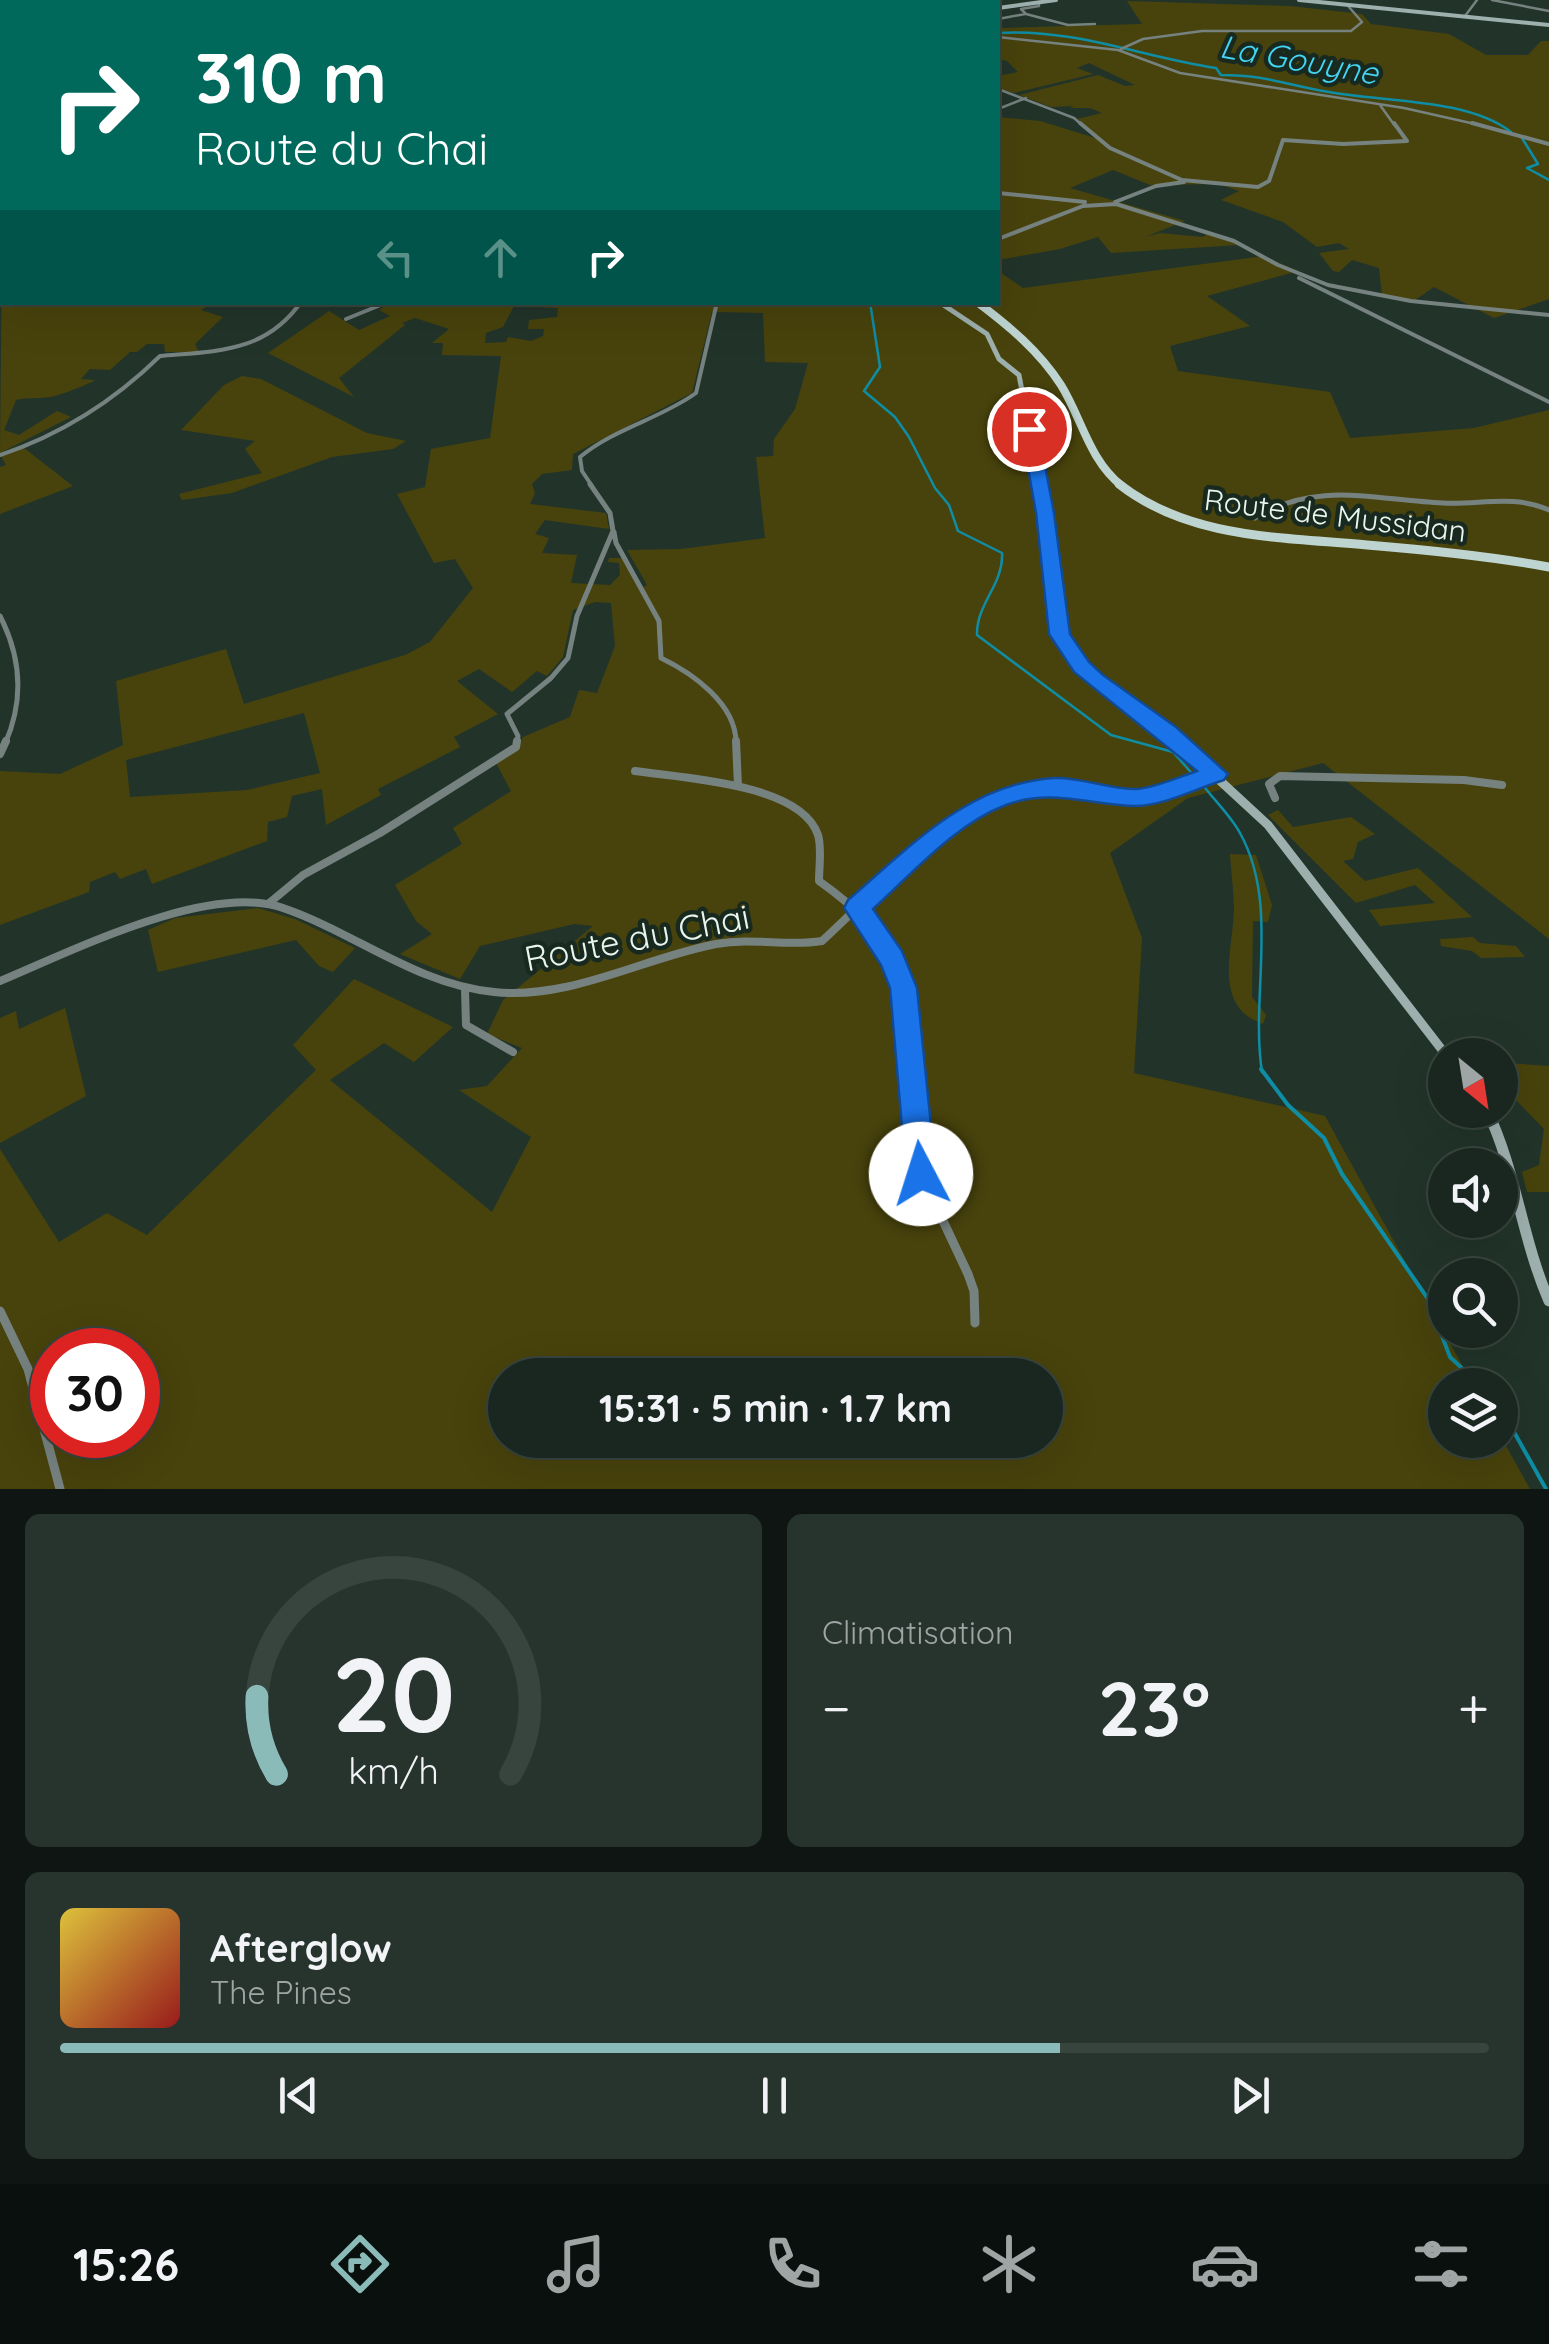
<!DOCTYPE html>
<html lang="fr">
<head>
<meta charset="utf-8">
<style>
  :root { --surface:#1a2720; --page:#27332d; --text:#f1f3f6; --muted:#9fa5a5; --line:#38443e; --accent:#8bbbb9 }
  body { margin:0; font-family:Quicksand,sans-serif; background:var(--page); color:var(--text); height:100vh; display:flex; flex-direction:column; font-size:38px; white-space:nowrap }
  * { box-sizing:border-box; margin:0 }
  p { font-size:32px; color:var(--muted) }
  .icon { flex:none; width:55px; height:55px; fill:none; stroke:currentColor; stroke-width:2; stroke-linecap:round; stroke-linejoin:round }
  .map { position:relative; height:1489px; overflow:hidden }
  .sheet { display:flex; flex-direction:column; gap:25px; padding:25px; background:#0e1512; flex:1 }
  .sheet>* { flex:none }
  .top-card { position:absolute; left:0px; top:0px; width:1000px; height:305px; box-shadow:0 10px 40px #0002,0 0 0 2px var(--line); background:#00695c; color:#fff; overflow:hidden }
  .needle { width:65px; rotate:150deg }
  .fabs { position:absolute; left:1428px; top:1038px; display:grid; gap:20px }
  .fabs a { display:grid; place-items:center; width:90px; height:90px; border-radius:50%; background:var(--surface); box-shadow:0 10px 40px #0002,0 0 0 2px var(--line); font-size:50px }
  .speed { position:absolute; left:30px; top:1328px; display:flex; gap:20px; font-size:50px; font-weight:700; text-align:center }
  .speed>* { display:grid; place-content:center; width:130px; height:130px; border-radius:50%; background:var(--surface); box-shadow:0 10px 40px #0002,0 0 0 2px var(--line); line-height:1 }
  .speed .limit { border:15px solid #d22; background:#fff; color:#111 }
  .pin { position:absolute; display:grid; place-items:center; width:85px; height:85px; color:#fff; margin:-42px; border:5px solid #fff; border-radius:50%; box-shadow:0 2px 10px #0007 }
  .me { position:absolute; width:110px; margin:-55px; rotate:355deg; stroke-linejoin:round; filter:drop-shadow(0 0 8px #0008) }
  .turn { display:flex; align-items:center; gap:35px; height:210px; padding:0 30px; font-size:45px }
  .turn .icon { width:130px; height:130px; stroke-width:2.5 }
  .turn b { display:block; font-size:70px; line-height:85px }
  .lanes { display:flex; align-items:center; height:95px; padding:0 30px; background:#0003; justify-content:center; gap:50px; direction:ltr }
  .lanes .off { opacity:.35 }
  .big { font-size:75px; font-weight:700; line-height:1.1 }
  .sheet .card { flex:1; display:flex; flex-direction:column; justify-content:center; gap:15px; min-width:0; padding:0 35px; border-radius:15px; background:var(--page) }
  .sheet .dial { align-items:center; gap:0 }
  .dial svg { height:260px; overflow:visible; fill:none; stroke:var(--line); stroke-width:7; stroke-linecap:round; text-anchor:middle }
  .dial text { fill:var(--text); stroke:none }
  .song { display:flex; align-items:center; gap:30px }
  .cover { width:120px; height:120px; border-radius:15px; background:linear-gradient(135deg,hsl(50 70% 55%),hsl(0 70% 35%)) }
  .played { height:10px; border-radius:5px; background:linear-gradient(90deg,var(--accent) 70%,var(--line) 70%) }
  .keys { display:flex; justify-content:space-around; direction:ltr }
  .heat { display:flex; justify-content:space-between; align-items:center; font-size:55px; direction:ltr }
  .sheet .tiles { flex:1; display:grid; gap:25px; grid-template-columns:1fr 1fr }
  .card:last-child { grid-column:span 2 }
  .trip { position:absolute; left:488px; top:1358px; width:575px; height:100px; border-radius:50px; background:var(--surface); box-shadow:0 10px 40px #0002,0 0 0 2px var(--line); font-weight:700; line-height:100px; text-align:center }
  .dock { display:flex; height:160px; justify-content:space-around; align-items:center; background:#0a100d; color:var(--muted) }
  .dock .icon { width:70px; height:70px }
  .dock .selected { color:var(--accent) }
  .dock b { font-size:45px; color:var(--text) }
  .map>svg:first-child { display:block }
  .green { fill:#48430c; fill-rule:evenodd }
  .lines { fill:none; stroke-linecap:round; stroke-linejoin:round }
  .stream-far1 { stroke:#0e8da5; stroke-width:2.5 }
  .stream { stroke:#0e8da5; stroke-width:4 }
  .street-far4 { stroke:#768280; stroke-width:2.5 }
  .street-far3 { stroke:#768280; stroke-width:4 }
  .street-far2 { stroke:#768280; stroke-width:5 }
  .street-far1 { stroke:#768280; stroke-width:8 }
  .street { stroke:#768280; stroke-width:9 }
  .secondary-far4 { stroke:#9eb0ae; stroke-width:4 }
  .secondary-far3 { stroke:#9eb0ae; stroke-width:5 }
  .secondary-far2 { stroke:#9eb0ae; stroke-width:6 }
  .secondary-far1 { stroke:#9eb0ae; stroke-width:9 }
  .secondary { stroke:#9eb0ae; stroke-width:11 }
  .primary-far2 { stroke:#bdd4d1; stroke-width:4 }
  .primary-far1 { stroke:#bdd4d1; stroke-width:8 }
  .primary { stroke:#bdd4d1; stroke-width:9 }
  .rail { stroke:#9ca9a1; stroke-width:2.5; stroke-dasharray:8 8; stroke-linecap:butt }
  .route { fill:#1a73e8; stroke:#114b97; stroke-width:2.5 }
  .labels { text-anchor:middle; stroke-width:9; stroke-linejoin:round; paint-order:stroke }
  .far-street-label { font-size:30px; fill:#eaf5ee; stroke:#182a20 }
  .far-water-label { font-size:32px; font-style:italic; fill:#44d5f5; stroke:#182a20 }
  .street-label { font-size:35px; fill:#eaf5ee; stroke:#182a20 }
</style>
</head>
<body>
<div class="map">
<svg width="1549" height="1489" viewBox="0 0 1549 1489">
  <rect width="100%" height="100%" fill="#22342a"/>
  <path class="green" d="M1127,1L1290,6L1362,14L1371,24L1449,34L1486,55H1528L1541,41H1549V299L1494,318L1434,287L1415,300L1382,295L1379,268L1352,260L1339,272L1333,271L1319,253L1349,249L1339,243L1317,247L1283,222L1221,200L1239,191L1219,184L1150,185L1113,170L1070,188L1185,221L1145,237L1160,233L1203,237L1207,234L1239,245L1111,253L1098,237L1060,249L998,260V117L1040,121L1102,140L1077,119L1102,113L1090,108H1070L1074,106L1051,107L1019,95L1098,75L1125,86L1135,85L1089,63L1077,68L1093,74L1014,93L998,88V76L1018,72L1007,61L998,59V28L1142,24Z
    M2,252V302L213,303L201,310L223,317L195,344L199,352H165L164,344H147L137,352H130L110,370L90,369L81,379L95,380C90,384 55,397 50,397C37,399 29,397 16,400L4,430L19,435L57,411L71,417L0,453Z
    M1264,256L1298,271L1207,296L1250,326L1170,346L1178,371L1330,392L1350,438L1474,428L1549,410V939L1323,763L1188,798L1110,853L1142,938L1134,1073L1325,1116L1473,1385H1445V1440H1500V1435L1530,1489H0V1149L59,1242L107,1213L147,1235L316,1070L293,1045L354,979L453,1027L414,1062L384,1043L330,1080L492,1212L531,1137L459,1090L487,1086L522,1048L487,1034L503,1000L593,926L574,924L480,946L460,979L400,954L432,934L416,921L395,885L462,844L453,828L511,791L496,763L517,749L523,737L570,717L579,690L597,693L615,646L611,603L595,602L573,610L563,657L547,676L537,671L512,692L479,669L457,681L498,714L454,737L460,747L378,789L381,795L326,825L322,789L292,796L287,817L268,822L267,841L152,884L146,869L120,879L115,872L90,882L89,892L0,925V771L60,774L123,745L116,681L226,649L244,704L405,655L430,642L473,588L455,559L434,563L397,494L425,487L431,449L490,438L501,356L442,355L443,343H432L449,329L415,318L402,323L405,325L339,378L354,397L268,353L329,311L359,330L390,316L379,310L390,302H998V271L1023,288ZM514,306L558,308L557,317L529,320L528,329H544L543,336L531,341L508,337L506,342L485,343L486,333L503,327ZM712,312L763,313L765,362L808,363L795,409L774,439L773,456L756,457L765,538L681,549L627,550L647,585L640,589L622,558H609L608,562L619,563L620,575L610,585L571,583L577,555L542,553L549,538L535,534L545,520L609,529L606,513L530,504L535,493L532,484L542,474L572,470L573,454L692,393ZM304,713L320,773L247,790L130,797L126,760ZM52,1350H138V1435H52ZM505,1375H1045V1440H505Z
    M242,376L261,379L367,433L406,441L393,449L332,457L232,493L182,500L179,494L262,473L245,449L255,441L181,430L224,385Z
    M24,448L73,486L0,514V467L6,465L1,456Z
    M1278,810L1293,827L1351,817L1375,834L1358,842L1353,859L1343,861L1365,881L1418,868L1472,917L1380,926L1369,910L1435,903L1415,885L1356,903L1268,815Z
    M1230,854L1256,855L1272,905L1268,922L1253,921L1252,997L1266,1015L1263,1024C1212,1006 1233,950 1234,910C1234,892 1231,872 1230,854Z
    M258,908L295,919L355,948L333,972L319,966L296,940L158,972L148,930L175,918Z
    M1473,937L1480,943L1516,946L1525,957L1481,958L1472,951L1441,946L1440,939Z
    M65,1008L86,1096L0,1143V1018L16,1011L19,1029Z
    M1509,1063L1549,1066V1192H1527L1522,1172L1539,1165L1544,1129L1509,1093L1500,1106V1065Z"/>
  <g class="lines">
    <path class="stream-far1" d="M850,0L854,2
      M249,2L257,0
      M998,33C1073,28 1142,57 1216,68L1221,75C1267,75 1286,85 1329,92C1382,102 1467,98 1511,132
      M1522,138L1538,164L1527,168L1549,180
      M870,302L880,367L864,391L895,417L909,437L935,488L949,505L958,531L1002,553C1004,584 976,604 977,635L1111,735L1173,752L1196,778
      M1202,784C1214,800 1231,816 1240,833C1280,905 1250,995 1262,1072"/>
    <path class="stream" d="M1261,1069L1288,1105L1324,1138L1342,1174L1428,1299L1450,1357L1480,1385
      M1500,1407L1546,1489"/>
    <path class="street-far4" d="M217,0L229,2
      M359,0L368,2
      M1492,0L1549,11
      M58,2L73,1
      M81,2L101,0
      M110,2L129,0
      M155,2L163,0
      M179,2L186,0
      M286,2L291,0
      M444,2L451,0
      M764,2H779
      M1026,14L1068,25L1095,24
      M1026,14L1021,9L1039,6V2
      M1465,16L1477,0
      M998,19L1025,14
      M998,37L1118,50L1180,73L1404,108L1484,126
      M1121,49L1143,39L1202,31H1351L1362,22L1349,7
      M998,89L1074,118L1083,126
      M1380,105L1395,126
      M998,109L1026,98"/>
    <path class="street-far3" d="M1080,123L1110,148L1182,180L1258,187L1269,181L1283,140L1343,144L1407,141L1394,123
      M1472,123L1549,144
      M998,193L1085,202
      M1115,202L1156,186L1184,182
      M998,239L1083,206L1116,204L1234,241L1278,265L1328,285L1411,301L1549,315
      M1299,278L1549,402
      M330,302L336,304
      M346,319L388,302
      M0,455C60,435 115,400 160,356C216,351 265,353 301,302
      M592,486L582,471L580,457C615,428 660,419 696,393L717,302"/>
    <path class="street-far2" d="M1255,518C1316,480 1375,500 1443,503C1480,505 1513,494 1549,510
      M614,532L616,543L659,621L661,658C692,673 737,704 736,744
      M0,616C21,657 24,701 5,744
      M517,744L518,736L507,714L551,678L568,658L577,616L613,531L610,513L590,484"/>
    <path class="street-far1" d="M736,741L738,786
      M0,754L6,741
      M635,771C681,778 801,783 818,835C822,848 819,867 819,881C901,939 903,978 912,1072
      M1275,798L1269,784L1280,776L1464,780L1502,785
      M268,904L303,875L380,833L516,747L517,741
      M0,981C70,952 208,882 283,908C356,933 415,984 494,992C570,1000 643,958 716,944C754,937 787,947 822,941C871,896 957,803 1022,791C1061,783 1096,795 1135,797C1160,797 1192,781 1216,774
      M465,989L466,1025L513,1052"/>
    <path class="street" d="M911,1069L921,1174L968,1274L974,1291L975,1323
      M0,1311L28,1369L60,1489"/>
    <path class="secondary-far4" d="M1299,0L1549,25
      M998,8L1056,0"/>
    <path class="secondary-far3" d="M939,302L987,334L999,359L1019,375L1040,486"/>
    <path class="secondary-far2" d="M1039,484C1047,525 1047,610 1065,643C1089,686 1142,715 1181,744"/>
    <path class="secondary-far1" d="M1177,741L1268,825L1446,1055"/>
    <path class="secondary" d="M1487,1110C1516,1171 1522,1239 1549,1301"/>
    <path class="primary-far2" d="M469,2L478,0"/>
    <path class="primary-far1" d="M977,302C1009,326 1039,351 1061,385C1082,419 1089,460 1122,486"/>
    <path class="primary" d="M1119,484C1189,539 1281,537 1367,545C1428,550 1489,556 1549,567"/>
    <path class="rail" d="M159,2L167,0"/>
  </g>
  <path class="route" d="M1029,424L1038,429L1054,513L1070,634L1089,662L1103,675L1176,727L1228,774L1224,780C1198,788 1163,806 1135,806C1091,805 1050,788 1006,805C955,824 912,874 873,909L902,951L917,988L936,1174L932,1184L921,1189L910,1184L906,1174L890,988L881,965L844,908L848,900C910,847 968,783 1055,778C1082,777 1111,790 1138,789C1157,787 1179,777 1197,771L1074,672L1049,634L1036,513L1021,429Z"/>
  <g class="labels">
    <g class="far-street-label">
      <text transform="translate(1335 516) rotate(7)" y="10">Route de Mussidan</text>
    </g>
    <g class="far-water-label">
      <text transform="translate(1299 60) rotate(10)" y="11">La Gouyne</text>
    </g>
    <g class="street-label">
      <text transform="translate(637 938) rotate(-11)" y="12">Route du Chai</text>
    </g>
  </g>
</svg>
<div class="fabs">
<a><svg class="needle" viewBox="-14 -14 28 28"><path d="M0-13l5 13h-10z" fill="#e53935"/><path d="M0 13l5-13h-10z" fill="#9fa5a5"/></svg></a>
<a><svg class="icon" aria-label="sound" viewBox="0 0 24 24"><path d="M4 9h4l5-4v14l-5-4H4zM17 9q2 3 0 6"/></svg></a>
<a><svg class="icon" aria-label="search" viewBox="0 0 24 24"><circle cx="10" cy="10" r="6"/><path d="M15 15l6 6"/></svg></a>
<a><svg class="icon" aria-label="layers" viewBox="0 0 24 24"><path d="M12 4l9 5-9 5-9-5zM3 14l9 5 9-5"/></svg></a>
</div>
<div class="speed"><div class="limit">30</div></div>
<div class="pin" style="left:1029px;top:429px;background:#d93025"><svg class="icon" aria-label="arrive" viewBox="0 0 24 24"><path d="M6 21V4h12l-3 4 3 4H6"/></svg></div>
<svg class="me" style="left:921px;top:1174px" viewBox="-20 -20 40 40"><circle r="19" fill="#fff"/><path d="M0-13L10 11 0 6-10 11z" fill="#1a73e8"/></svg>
<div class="trip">15:31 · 5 min · 1.7 km</div>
<div class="top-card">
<div class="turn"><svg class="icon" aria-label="right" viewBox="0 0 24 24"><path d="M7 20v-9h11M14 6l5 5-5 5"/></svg><div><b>310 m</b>Route du Chai</div></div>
<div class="lanes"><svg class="icon off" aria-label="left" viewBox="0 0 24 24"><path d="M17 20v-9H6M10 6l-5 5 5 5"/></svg><svg class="icon off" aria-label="ahead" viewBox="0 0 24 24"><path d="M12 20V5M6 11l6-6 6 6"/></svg><svg class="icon" aria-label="right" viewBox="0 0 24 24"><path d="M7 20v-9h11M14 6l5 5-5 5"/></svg></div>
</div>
</div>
<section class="sheet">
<div class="tiles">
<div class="card dial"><svg viewBox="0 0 100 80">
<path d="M14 69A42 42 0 1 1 86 69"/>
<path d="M14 69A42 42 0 0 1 8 45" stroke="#8bbbb9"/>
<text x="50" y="56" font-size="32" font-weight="700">20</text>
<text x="50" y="72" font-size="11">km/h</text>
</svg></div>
<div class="card"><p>Climatisation</p>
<div class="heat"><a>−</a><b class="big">23°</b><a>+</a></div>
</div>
<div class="card">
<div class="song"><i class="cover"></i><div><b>Afterglow</b><p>The Pines</p></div></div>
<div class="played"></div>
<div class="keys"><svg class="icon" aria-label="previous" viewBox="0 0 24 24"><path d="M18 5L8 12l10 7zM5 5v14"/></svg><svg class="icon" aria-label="pause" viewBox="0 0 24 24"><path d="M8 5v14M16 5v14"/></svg><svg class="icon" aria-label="next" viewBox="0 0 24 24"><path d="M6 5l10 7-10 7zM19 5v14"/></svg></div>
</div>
</div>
</section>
<nav class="dock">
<b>15:26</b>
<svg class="icon selected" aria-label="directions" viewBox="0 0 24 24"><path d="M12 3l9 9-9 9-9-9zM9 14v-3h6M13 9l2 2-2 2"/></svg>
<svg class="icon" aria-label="music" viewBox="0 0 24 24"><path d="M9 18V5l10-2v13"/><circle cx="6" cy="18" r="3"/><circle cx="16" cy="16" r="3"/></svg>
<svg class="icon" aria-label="phone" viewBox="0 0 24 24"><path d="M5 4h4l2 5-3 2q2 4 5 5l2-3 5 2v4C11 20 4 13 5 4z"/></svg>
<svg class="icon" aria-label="climate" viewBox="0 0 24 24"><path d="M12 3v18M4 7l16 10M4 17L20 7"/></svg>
<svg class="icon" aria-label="car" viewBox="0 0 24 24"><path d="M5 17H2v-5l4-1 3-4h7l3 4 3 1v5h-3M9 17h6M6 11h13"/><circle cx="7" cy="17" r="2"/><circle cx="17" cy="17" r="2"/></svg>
<svg class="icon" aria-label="filters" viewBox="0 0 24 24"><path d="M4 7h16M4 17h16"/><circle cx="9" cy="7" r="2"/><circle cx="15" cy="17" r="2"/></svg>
</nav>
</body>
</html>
